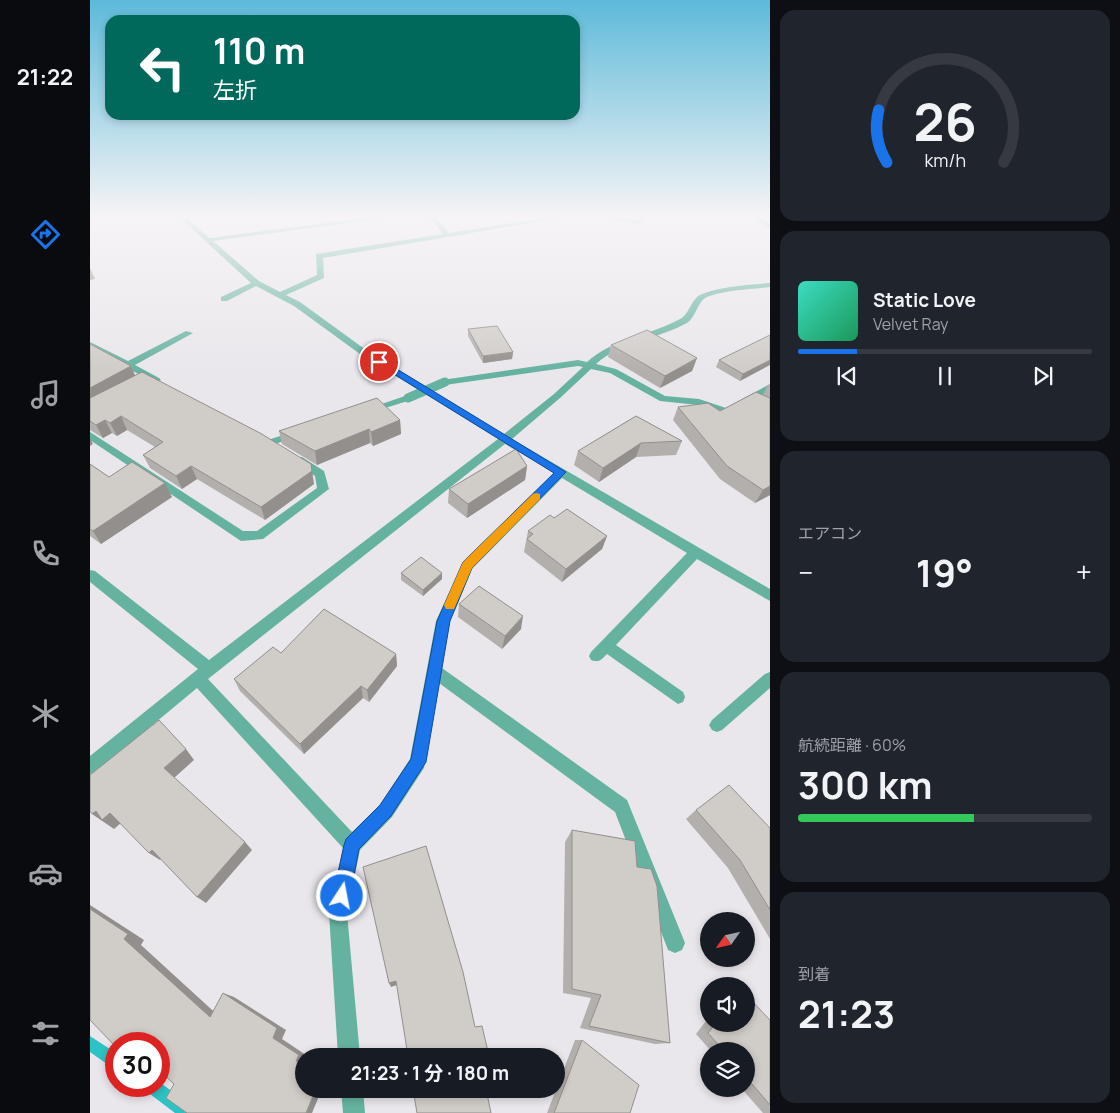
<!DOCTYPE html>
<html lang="ja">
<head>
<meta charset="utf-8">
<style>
  :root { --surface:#171b24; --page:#20242c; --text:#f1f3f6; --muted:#9ea1a6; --line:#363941; --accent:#1a73e8 }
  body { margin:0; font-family:Manrope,"Noto Sans JP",sans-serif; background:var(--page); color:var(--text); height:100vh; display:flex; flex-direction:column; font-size:19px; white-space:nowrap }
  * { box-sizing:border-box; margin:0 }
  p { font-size:16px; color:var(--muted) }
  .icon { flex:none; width:28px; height:28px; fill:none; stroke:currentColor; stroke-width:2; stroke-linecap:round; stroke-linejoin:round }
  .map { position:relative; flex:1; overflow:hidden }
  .drawer { display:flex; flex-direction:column; gap:10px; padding:10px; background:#0d0f14; width:350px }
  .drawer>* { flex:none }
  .guide { position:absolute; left:15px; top:15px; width:475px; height:105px; border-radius:15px; box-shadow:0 2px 8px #0003; background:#00695c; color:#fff; overflow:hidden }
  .needle { width:32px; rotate:236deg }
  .tools { position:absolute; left:610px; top:912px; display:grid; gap:10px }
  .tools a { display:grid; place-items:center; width:55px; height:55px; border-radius:50%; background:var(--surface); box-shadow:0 2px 8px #0003; font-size:25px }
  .speed { position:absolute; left:15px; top:1032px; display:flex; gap:10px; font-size:25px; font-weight:700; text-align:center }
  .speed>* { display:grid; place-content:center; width:65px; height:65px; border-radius:50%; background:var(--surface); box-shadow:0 2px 8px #0003; line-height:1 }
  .speed .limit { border:8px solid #d22; background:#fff; color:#111 }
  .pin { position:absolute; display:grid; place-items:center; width:42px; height:42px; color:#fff; margin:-21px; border:2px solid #fff; border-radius:50%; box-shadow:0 1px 5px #0007 }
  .me { position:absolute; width:55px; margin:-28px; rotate:11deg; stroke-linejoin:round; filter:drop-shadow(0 0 4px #0008) }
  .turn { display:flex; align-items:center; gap:18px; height:105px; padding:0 25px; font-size:22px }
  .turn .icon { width:65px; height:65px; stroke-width:2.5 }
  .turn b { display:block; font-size:35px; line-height:42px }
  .big { font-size:38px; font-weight:700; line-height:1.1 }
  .drawer .widget { flex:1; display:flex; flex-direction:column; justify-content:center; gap:8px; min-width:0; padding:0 18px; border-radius:15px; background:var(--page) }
  .drawer .dial { align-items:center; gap:0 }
  .dial svg { height:130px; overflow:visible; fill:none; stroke:var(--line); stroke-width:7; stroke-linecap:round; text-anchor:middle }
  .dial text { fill:var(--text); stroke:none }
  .song { display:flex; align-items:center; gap:15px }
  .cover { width:60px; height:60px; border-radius:8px; background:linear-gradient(135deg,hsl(170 70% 55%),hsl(150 70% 35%)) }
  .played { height:5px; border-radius:2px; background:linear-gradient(90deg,var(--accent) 20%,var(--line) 20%) }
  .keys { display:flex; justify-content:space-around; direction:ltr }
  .heat { display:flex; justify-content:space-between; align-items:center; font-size:28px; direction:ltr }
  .charge { height:8px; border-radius:4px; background:linear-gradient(90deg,#34c759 60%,var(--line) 0) }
  .trip { position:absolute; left:205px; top:1048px; width:270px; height:50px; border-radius:25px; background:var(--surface); box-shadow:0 2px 8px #0003; font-weight:700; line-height:50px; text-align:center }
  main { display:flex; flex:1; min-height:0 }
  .menu { display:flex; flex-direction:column; width:90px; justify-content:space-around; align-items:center; background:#090b0e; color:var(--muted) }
  .menu .icon { width:35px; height:35px }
  .menu .current { color:var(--accent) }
  .menu b { font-size:22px; color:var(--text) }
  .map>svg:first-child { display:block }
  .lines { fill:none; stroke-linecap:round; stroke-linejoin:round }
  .stream { fill:#2dc3c4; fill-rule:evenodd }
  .minor { fill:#66b2a1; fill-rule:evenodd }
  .minor-bridge { stroke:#66b2a1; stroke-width:9 }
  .wall { fill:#b3afac }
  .shaded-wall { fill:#928f8c }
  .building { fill:#d0ccc8; stroke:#928f8c }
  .route { fill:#1a73e8; stroke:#114b97 }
  .slow { fill:#f59e0b }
</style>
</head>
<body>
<main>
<nav class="menu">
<b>21:22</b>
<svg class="icon current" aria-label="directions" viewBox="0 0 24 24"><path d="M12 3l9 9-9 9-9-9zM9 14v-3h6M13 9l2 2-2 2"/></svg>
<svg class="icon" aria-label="music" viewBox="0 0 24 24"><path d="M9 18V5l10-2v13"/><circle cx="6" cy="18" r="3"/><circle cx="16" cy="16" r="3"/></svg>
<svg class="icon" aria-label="phone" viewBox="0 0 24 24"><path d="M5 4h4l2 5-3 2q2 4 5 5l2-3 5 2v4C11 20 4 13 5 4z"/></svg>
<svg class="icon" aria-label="climate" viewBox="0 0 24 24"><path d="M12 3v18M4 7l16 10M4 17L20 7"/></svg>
<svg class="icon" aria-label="car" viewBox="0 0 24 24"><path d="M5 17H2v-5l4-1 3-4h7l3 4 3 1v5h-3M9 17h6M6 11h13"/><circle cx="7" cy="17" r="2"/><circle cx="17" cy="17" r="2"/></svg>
<svg class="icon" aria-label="filters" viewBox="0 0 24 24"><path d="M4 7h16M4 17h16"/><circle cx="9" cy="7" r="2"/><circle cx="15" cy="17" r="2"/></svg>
</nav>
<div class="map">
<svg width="680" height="1113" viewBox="0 0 680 1113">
  <rect width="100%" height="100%" fill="#eae7ec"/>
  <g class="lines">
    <path class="stream" d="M0,1036L26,1053V1069L21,1067L0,1052Z
      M69,1082L104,1107L106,1113H85L56,1091L53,1086H69Z"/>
    <path class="minor" d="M88,216H95L119,238L290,216H308L123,241L169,281L190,292L227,275L226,254L353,234L338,216H344L359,233L467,216H482L233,258L234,278L196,295L210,302L276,350L414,434L464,394L493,367L488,366L355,385L350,382L352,380L488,360L497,362C522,339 561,335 590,319C600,314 601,298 612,294C633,286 658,285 680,283V287C664,289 629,290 615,298C607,304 605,318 597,323C568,339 530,342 506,364L526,369L575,396L609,399L636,408L680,384V391L637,415L608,405L570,401L520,373L501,369L470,398L422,439L680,589V601L607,559L526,645L593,692L595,697L593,702L588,704L517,654C511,660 509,663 501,660L499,656L501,652L597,553L472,478L382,569L360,621L352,668L537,800L595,943L592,950L585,953L578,950L525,812L349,683L334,768L302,817L270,850L257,913L270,1056H248L239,913L253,848L107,688L6,772L0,774V756L108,669L0,582V570L5,571L119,660L408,439L270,354L204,306L166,286L137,301H131V297L161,283ZM415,444L464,473L373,563L346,621L320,759L290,805L262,832L118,679Z
      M505,216L549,220L553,216H560L550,224Z
      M661,216H668L680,224V229Z
      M96,331L103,333L45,365L69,378L71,380L66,383L0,349V342L38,361Z
      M318,395L321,396V400L279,413L274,410Z
      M205,431L209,432V436L179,446L174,443L175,441Z
      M0,432L153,531H167L227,488L225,476L204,463L203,460L204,457H212L234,471L239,489L173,539L151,541L0,440Z
      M680,672V688L632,730L627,732L622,730L619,725L622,720L675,674Z
      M251,1089H273L275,1113H253Z"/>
    <path class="minor-bridge" d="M318,398L355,382"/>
  </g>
  <path class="wall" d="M378,329L423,352L422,359L393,363L378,336Z
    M680,335L650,381L626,367L629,360Z
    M0,344L41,366L45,376L224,484L175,520L107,479L92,489L60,468L53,455L65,447L37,430L27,436L22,433L13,438L0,430Z
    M521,345L607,358L602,371L570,388L518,357Z
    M680,384V495L665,503L630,479L583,420L588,407L630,411L673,395L677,386Z
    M546,416L592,441L586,455L546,457L509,482L484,465L488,451Z
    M310,420L311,434L283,446L280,443L227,465L192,444L189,431Z
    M0,464L19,477L82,497L11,544L0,536Z
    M437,466L435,480L377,518L358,503L359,489Z
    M464,518L517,536L512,549L472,582L434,552L438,531Z
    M311,573L352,579L333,596L311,580Z
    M369,604L431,629L412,649L368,617Z
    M191,653L306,654L307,666L279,702L273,698L214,754L150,691L144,679Z
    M606,810L680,828V939L638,868L596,819Z
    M482,830L547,867L580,1043L565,1044L490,1028L501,998L473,993L475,842Z
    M619,1017V1024H656L680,1020V1113H673L652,1089H656V1051H621L606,1034Z
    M485,1040H492L540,1113H457Z"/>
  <path class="shaded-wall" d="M0,268L5,279L0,280Z
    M423,352L422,359L393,363V356Z
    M607,358L602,371L570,388L575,376Z
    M680,360V365L650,381L653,374Z
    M41,366L47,380L0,405V388Z
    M31,416L37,430L27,436L20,423Z
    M15,420L22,433L13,438L6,425Z
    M310,420L311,434L283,446L281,432Z
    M279,429L280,443L227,465L225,451Z
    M0,438L3,444L0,446Z
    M551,443L546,457L509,482L513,468Z
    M221,464L224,484L175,520L171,507Z
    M101,466L107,479L92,489L86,476Z
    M437,466L435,480L377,518L378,504Z
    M75,483L82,497L11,544L3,531Z
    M680,486V495L665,503L673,490Z
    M517,536L512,549L472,582L476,569Z
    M352,573V579L333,596V590Z
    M433,616L431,629L412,649L415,636Z
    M306,654L307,666L279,702L277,690Z
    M271,686L273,698L214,754L210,744Z
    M96,749L104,760L84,778L74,768Z
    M6,811L20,813L32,822L24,829L2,814Z
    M155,842L162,850L116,903L107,897Z
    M62,850L72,858L70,860L59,853Z
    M0,905L54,940L51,945L132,1019L120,1017L0,909Z
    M306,981L307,985L301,987L299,983Z
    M133,993L144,997L196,1030L192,1039L216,1055V1056H214V1066L206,1061L183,1038Z
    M226,1089H232L222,1113H216Z"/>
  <path class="building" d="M407,326L423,352L393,356L378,329Z
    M557,330L607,358L575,376L521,345Z
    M680,335V360L653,374L629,360Z
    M0,344L41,366L0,388Z
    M52,372L170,433L221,464L222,471L171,507L101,466L86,476L53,455L73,442L31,416L20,423L15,420L6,425L0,421V398Z
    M666,392L680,398V486L673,490L637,466L588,407L618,403L630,411Z
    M287,398L310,420L281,432L279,429L225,451L189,431Z
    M546,416L592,441L551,443L513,468L488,451Z
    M426,449L437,466L378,504L359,489Z
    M42,462L75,483L3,531L0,529V464L19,477Z
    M477,509L517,536L476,569L437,539L443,534L438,531L460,515L464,518Z
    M331,557L352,573L333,590L311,573Z
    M389,586L433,616L415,636L369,604Z
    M234,609L306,654L277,690L271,686L210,744L144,679L183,647L191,653Z
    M69,720L96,749L74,768L155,842L107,897L62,850L59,853L20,813L12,820L6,811L2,814L0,811V775Z
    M639,785L680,828V910L650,860L606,810Z
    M482,830L545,841L547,867L561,869L567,886L580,1043L499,1026L511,995L482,989Z
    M336,846L373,972L385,1027L392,1026L399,1056H318L306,981L299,983L273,867Z
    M0,909L38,934L34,939L120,1017L133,993L187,1028L183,1038L209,1055L206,1061L214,1066V1089H226L216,1113H97L76,1098L84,1084L69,1070V1044H26V1047L0,1020Z
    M656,995L680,1020V1105L656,1077V1051H634L618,1033L625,1024H656Z
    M492,1040L549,1085L540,1113H464Z
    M323,1089H396L401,1113H327Z"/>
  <linearGradient id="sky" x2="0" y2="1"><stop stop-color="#5dbada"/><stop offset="0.58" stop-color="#f6f4f6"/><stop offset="1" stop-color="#f6f4f6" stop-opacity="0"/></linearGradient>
  <rect width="680" height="372" fill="url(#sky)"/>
  <path class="route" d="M286,360H292L476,472L382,568L360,621L336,762L301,816L269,849L260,896L257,902L252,905L246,902L243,896L254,845L256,839L290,805L321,759L347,621L373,562L464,473L286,363Z"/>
  <path class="slow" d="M446,493L450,494V499L382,568L364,609H356L354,605L373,562L443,494Z"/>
</svg>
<div class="tools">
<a><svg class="needle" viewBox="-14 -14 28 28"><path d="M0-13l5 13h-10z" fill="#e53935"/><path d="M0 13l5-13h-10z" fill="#9ea1a6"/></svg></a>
<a><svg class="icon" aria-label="sound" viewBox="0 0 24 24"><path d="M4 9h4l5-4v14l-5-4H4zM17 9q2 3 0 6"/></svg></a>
<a><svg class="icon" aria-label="layers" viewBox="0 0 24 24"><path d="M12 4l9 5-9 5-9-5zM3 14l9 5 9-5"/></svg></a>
</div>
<div class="speed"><div class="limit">30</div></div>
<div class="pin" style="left:289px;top:362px;background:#d93025"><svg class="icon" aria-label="arrive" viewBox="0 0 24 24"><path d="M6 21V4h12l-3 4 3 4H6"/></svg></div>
<svg class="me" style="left:252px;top:896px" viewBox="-20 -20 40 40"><circle r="17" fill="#1a73e8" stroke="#fff" stroke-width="3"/><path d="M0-11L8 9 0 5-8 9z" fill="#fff"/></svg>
<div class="trip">21:23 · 1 分 · 180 m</div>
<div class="guide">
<div class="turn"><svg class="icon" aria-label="left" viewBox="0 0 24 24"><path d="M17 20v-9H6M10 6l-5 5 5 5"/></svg><div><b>110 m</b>左折</div></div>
</div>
</div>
<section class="drawer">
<div class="widget dial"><svg viewBox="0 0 100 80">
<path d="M14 69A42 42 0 1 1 86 69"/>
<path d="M14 69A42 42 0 0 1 9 37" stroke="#1a73e8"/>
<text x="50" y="56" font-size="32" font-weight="700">26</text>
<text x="50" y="72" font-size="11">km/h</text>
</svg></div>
<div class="widget">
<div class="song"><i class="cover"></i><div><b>Static Love</b><p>Velvet Ray</p></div></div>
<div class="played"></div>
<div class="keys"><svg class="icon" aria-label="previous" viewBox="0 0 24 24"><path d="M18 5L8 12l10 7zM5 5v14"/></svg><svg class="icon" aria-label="pause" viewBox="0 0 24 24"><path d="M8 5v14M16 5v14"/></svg><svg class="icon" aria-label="next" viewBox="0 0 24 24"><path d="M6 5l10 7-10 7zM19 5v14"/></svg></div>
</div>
<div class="widget"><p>エアコン</p>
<div class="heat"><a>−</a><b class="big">19°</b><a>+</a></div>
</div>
<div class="widget"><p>航続距離 · 60%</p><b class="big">300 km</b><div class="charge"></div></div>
<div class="widget"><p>到着</p><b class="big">21:23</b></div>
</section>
</main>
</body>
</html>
